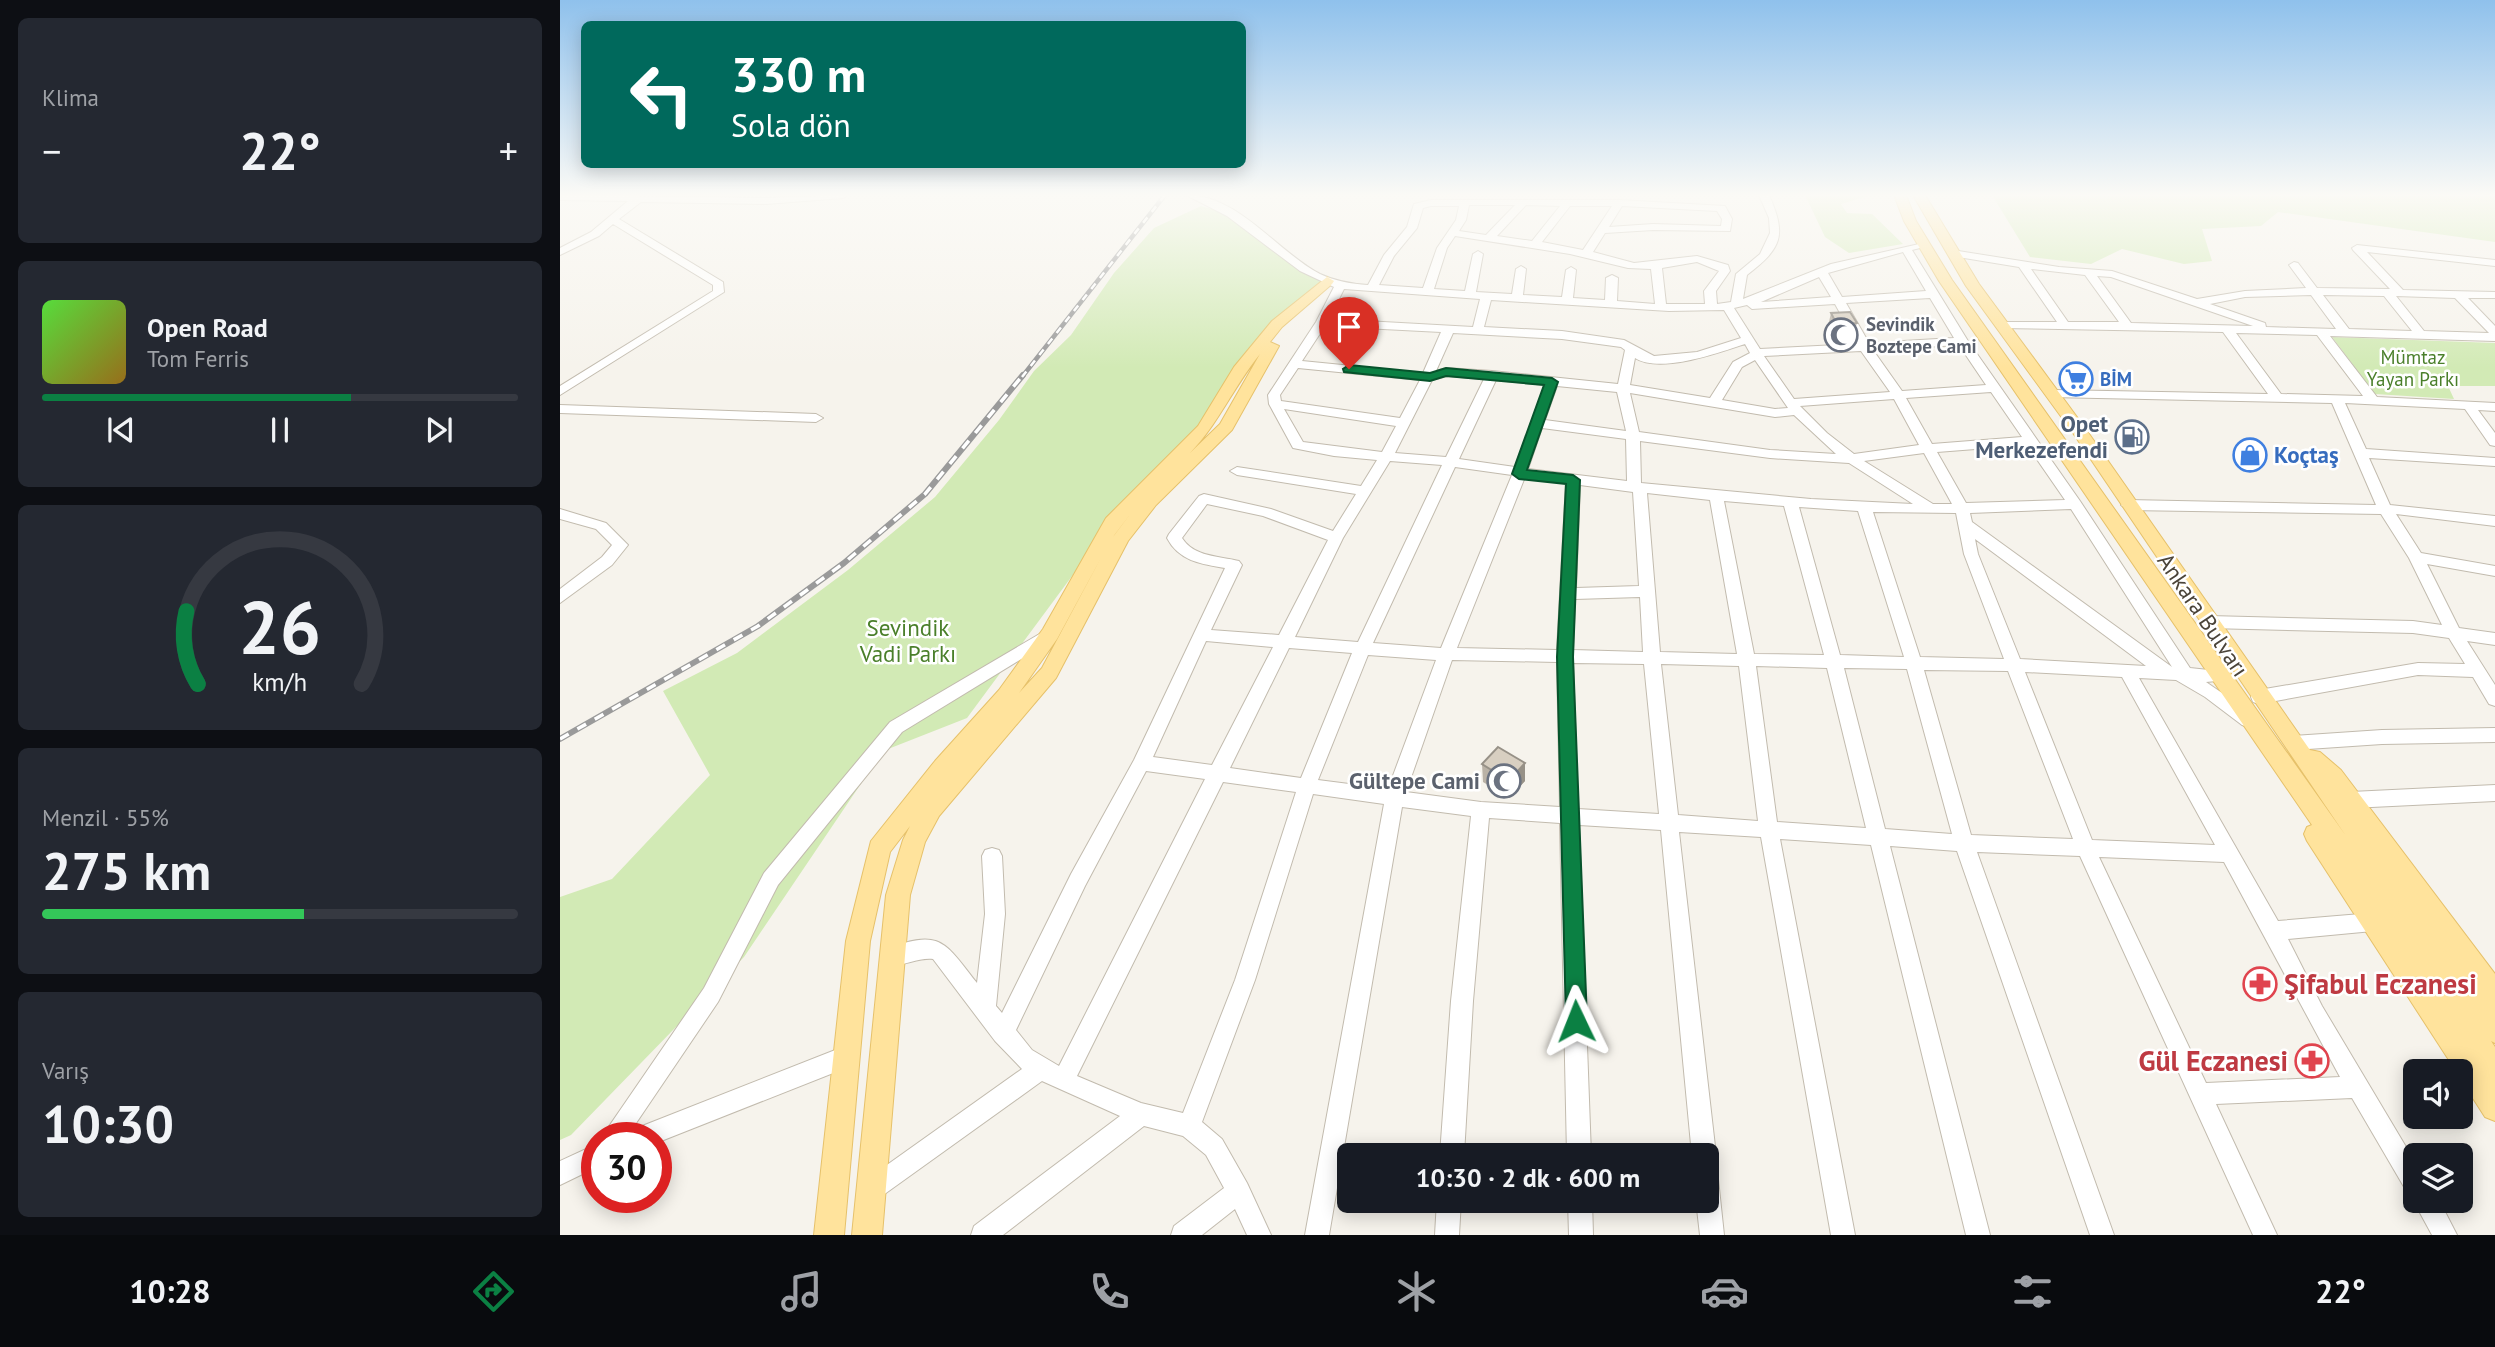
<!DOCTYPE html>
<html lang="tr">
<head>
<meta charset="utf-8">
<style>
  :root { --surface:#171b24; --page:#242831; --text:#f1f3f6; --muted:#9ea1a6; --line:#363941; --accent:#0b8043 }
  body { margin:0; font-family:"PT Sans",sans-serif; background:var(--page); color:var(--text); height:100vh; display:flex; flex-direction:column; font-size:26px; white-space:nowrap }
  * { box-sizing:border-box; margin:0 }
  p { font-size:23px; color:var(--muted) }
  .icon { flex:none; width:38px; height:38px; fill:none; stroke:currentColor; stroke-width:2; stroke-linecap:round; stroke-linejoin:round }
  .map { position:relative; flex:1; overflow:hidden }
  .details { display:flex; flex-direction:column; gap:18px; padding:18px; background:#0d0f14; width:560px }
  .details>* { flex:none }
  .guide { position:absolute; left:21px; top:21px; width:665px; height:147px; border-radius:10px; box-shadow:0 4px 18px #0003; background:#00695c; color:#fff; overflow:hidden }
  .controls { position:absolute; left:1843px; top:1059px; display:grid; gap:14px }
  .controls a { display:grid; place-items:center; width:70px; height:70px; border-radius:10px; background:var(--surface); box-shadow:0 4px 18px #0003; font-size:35px }
  .speed { position:absolute; left:21px; top:1122px; display:flex; gap:14px; font-size:35px; font-weight:700; text-align:center }
  .speed>* { display:grid; place-content:center; width:91px; height:91px; border-radius:50%; background:var(--surface); box-shadow:0 4px 18px #0003; line-height:1 }
  .speed .limit { border:10px solid #d22; background:#fff; color:#111 }
  .pin { position:absolute; display:grid; place-items:center; width:60px; height:60px; color:#fff; margin:-72px -30px; border-radius:50% 50% 50% 0; rotate:-45deg; box-shadow:0 0 7px #0007 }
  .pin .icon { rotate:45deg }
  .me { position:absolute; width:77px; margin:-38px; rotate:358deg; stroke-linejoin:round; filter:drop-shadow(0 0 5px #0008) }
  .turn { display:flex; align-items:center; gap:24px; height:147px; padding:0 35px; font-size:32px }
  .turn .icon { width:91px; height:91px; stroke-width:2.5 }
  .turn b { display:block; font-size:49px; line-height:60px }
  .big { font-size:52px; font-weight:800; line-height:1.1 }
  .details .tile { flex:1; display:flex; flex-direction:column; justify-content:center; gap:10px; min-width:0; padding:0 24px; border-radius:10px; background:var(--page) }
  .details .dial { align-items:center; gap:0 }
  .dial svg { height:182px; overflow:visible; fill:none; stroke:var(--line); stroke-width:7; stroke-linecap:round; text-anchor:middle }
  .dial text { fill:var(--text); stroke:none }
  .song { display:flex; align-items:center; gap:21px }
  .cover { width:84px; height:84px; border-radius:10px; background:linear-gradient(135deg,hsl(110 70% 55%),hsl(40 70% 35%)) }
  .played { height:7px; border-radius:4px; background:linear-gradient(90deg,var(--accent) 65%,var(--line) 65%) }
  .keys { display:flex; justify-content:space-around; direction:ltr }
  .heat { display:flex; justify-content:space-between; align-items:center; font-size:38px; direction:ltr }
  .charge { height:10px; border-radius:5px; background:linear-gradient(90deg,#34c759 55%,var(--line) 0) }
  .trip { position:absolute; left:777px; top:1143px; width:382px; height:70px; border-radius:10px; background:var(--surface); box-shadow:0 4px 18px #0003; font-weight:800; line-height:70px; text-align:center }
  .menu { display:flex; height:112px; justify-content:space-around; align-items:center; background:#090b0e; color:var(--muted) }
  .menu .icon { width:49px; height:49px }
  .menu .current { color:var(--accent) }
  .menu b { font-size:32px; color:var(--text) }
  main { display:flex; flex:1; min-height:0 }
  .map>svg:first-child { display:block }
  .green { fill:#d2eab5 }
  .lines { fill:none; stroke-linecap:round; stroke-linejoin:round }
  .minor-casing { stroke:#c2bbae; stroke-width:2 }
  .major-casing { stroke:#e6c16a; stroke-width:2 }
  .minor { fill:#fff; fill-rule:evenodd }
  .major { fill:#ffe39c; fill-rule:evenodd }
  .rail-far1-casing { stroke:#9a9a9a; stroke-width:4.5 }
  .rail-casing { stroke:#9a9a9a; stroke-width:6 }
  .rail-far1 { stroke:#fff; stroke-width:2.5; stroke-dasharray:7; stroke-linecap:butt }
  .rail { stroke:#fff; stroke-width:3.5; stroke-dasharray:10; stroke-linecap:butt }
  .wall { fill:#bab2a6 }
  .shaded-wall { fill:#979187 }
  .building { fill:#d8cfc1; stroke:#979187; stroke-width:2 }
  .route { fill:#0b8043; stroke:#07532c; stroke-width:2 }
  .labels { text-anchor:middle; stroke-width:5; stroke-linejoin:round; paint-order:stroke }
  .far-worship-label { font-size:19px; font-weight:bold; fill:#5b616d; stroke:#fff; text-anchor:start }
  .far-park-label { font-size:19px; fill:#4a7f2a; stroke:#fff }
  .far-shop-label { font-size:19px; font-weight:bold; fill:#366cbe; stroke:#fff; text-anchor:start }
  .service-label { font-size:23px; font-weight:bold; fill:#4e5e75; stroke:#fff; text-anchor:end }
  .shop-label { font-size:23px; font-weight:bold; fill:#366cbe; stroke:#fff; text-anchor:start }
  .street-label { font-size:23px; fill:#4b4439; stroke:#fff }
  .park-label { font-size:23px; fill:#4a7f2a; stroke:#fff }
  .worship-label { font-size:23px; font-weight:bold; fill:#5b616d; stroke:#fff; text-anchor:end }
  .near-health-label { font-size:28px; font-weight:bold; fill:#be3a42; stroke:#fff; text-anchor:start }
</style>
</head>
<body>
<main>
<section class="details">
<div class="tile"><p>Klima</p>
<div class="heat"><a>−</a><b class="big">22°</b><a>+</a></div>
</div>
<div class="tile">
<div class="song"><i class="cover"></i><div><b>Open Road</b><p>Tom Ferris</p></div></div>
<div class="played"></div>
<div class="keys"><svg class="icon" aria-label="previous" viewBox="0 0 24 24"><path d="M18 5L8 12l10 7zM5 5v14"/></svg><svg class="icon" aria-label="pause" viewBox="0 0 24 24"><path d="M8 5v14M16 5v14"/></svg><svg class="icon" aria-label="next" viewBox="0 0 24 24"><path d="M6 5l10 7-10 7zM19 5v14"/></svg></div>
</div>
<div class="tile dial"><svg viewBox="0 0 100 80">
<path d="M14 69A42 42 0 1 1 86 69"/>
<path d="M14 69A42 42 0 0 1 9 37" stroke="#0b8043"/>
<text x="50" y="56" font-size="32" font-weight="700">26</text>
<text x="50" y="72" font-size="11">km/h</text>
</svg></div>
<div class="tile"><p>Menzil · 55%</p><b class="big">275 km</b><div class="charge"></div></div>
<div class="tile"><p>Varış</p><b class="big">10:30</b></div>
</section>
<div class="map">
<svg width="1935" height="1235" viewBox="0 0 1935 1235">
  <rect width="100%" height="100%" fill="#f6f3ec"/>
  <path class="green" d="M1245,195H1311L1281,204L1287,213L1312,214L1343,244L1289,253L1265,237Z
    M1432,195H1935V242L1718,212L1701,226L1642,229L1652,261L1624,264L1562,249L1531,264L1470,257Z
    M641,206L673,215L767,281L739,303L659,405L552,522L407,718L323,751L184,957L11,1135L0,1140V897L52,879L150,775L103,691L177,653L288,570L375,497L439,420L474,371L511,335L554,273L594,228Z
    M1772,337L1935,343V386H1888L1894,399L1815,394Z"/>
  <g class="lines">
    <defs>
      <path id="minor" d="M0,195L206,198L288,195L283,198L206,204L81,202L59,219L163,282L164,292L0,395V386L153,291V285L53,224L39,236L0,255V248L31,232L68,201L0,200Z
        M626,195C679,195 716,251 760,274C775,281 791,284 808,285L824,255L847,227L854,204L871,200H1059L1165,206L1172,219L1170,231L1093,230L1045,233L1033,252L1074,263L1137,256L1168,265L1170,271L1156,291L1157,304L1171,302L1176,274L1200,254L1210,233L1209,218L1199,195H1209C1227,236 1222,248 1187,275L1183,299L1271,264L1368,242V246L1352,250L1408,341L1520,501L1630,668L1667,672L1669,676L1667,680L1646,682L1694,715L1697,720L1694,725L1688,727L1682,725L1645,697L1616,680L1579,678L1718,921L1813,913L1820,915L1823,922L1820,929L1813,931L1728,939L1762,1006L1855,1162V1200H1879L1897,1235H1872L1853,1200L1855,1196L1847,1192L1792,1098L1656,1104L1717,1235H1693L1520,856L1417,852L1554,1235H1530L1397,851L1330,846L1430,1235H1406L1311,845L1220,839L1295,1235H1271L1201,837L1119,832L1156,1155L1152,1163L1146,1166V1155H1132L1101,830L1019,825L1031,1155H1007L1000,823L929,818L913,1001L904,1155H880L891,1001L911,816L842,807L769,1235H745L824,804L753,794L695,980L642,1122L662,1139L687,1183L711,1235H687L675,1209L642,1235H611L614,1226L664,1188L646,1155L623,1136L584,1126L443,1235H411L414,1226L560,1116L482,1081L319,1198L311,1202L303,1198L299,1190L303,1182L462,1069L435,1041L373,959C357,957 339,969 325,964L322,957L325,950C380,928 384,941 417,983L425,914L422,856L425,850L432,848L439,850L442,856L445,914L436,1006L442,1013L511,874L574,760L665,568C641,564 619,561 607,538L609,534L639,496L644,494L711,509L773,531L796,494L677,475L670,471L677,467L801,486L817,460L774,456L733,448L709,404L708,395L756,322L774,287L740,271L667,216ZM909,205H955L926,235L899,231L906,220ZM966,205L1000,206L972,241L937,236ZM871,206H899L896,220L877,248L863,288L819,285L834,256L857,228L863,208ZM1010,206H1052L1023,250L982,242ZM1062,206L1157,211L1162,219L1161,226L1093,224L1049,227ZM895,236L1010,254L1068,268L1091,269L1095,304L1057,301L1058,278L1052,275L1046,278L1045,300L1013,298L1016,270L1011,267L1006,270L1002,297L963,295L966,269L961,266L956,269L952,294L916,292L923,254L918,251L913,254L905,291L874,289L887,248ZM1343,252L1366,291L1282,297L1268,273ZM1137,262L1159,271L1144,291L1145,304H1106L1102,268ZM1259,277L1271,297L1201,302ZM784,289L920,299L913,327L769,319ZM1370,298L1394,338L1309,343L1286,303ZM931,300L1109,311L1164,310L1181,338L1137,352L1094,356L1064,340L1002,331L924,327ZM1275,304L1297,344L1200,349L1174,308L1187,305L1192,309ZM765,326L881,332L863,373L742,361ZM893,333L1002,339L1061,347L1065,350L1058,384L932,371L886,368L876,371ZM1185,344L1190,353L1173,362L1150,398L1070,385L1075,358C1100,374 1158,353 1185,344ZM1399,345L1426,385L1342,391L1313,350ZM1301,351L1330,392L1234,399L1204,356ZM1195,360L1228,408L1215,409L1162,400L1182,367ZM738,368L860,380L840,418L721,401L720,395ZM887,376L924,379L886,457L835,453L872,380ZM936,380L985,385L955,467L899,459ZM997,386L1057,392L1066,431L985,420ZM1431,392L1462,437L1372,444L1346,398ZM1070,393L1215,417L1234,415L1276,454L1210,450L1079,432ZM1334,399L1359,445L1294,454L1267,433L1240,406ZM724,409L836,426L822,452L743,442ZM982,428L1066,439L1067,481L968,469ZM1080,441L1210,458L1289,463L1353,504L1251,499L1081,483ZM1467,445L1505,500L1406,503L1377,452ZM1364,453L1392,504H1373L1304,461ZM830,461L882,465L798,642L735,637L783,538ZM895,467L952,475L881,648L813,643ZM965,477L1006,483L997,650L897,648ZM1020,485L1073,492L1079,586L1016,588ZM1087,493L1150,500L1177,654L1100,652ZM1164,501L1224,506L1264,655L1194,654ZM647,504L703,516L768,540L719,635L651,630L682,565L679,561C659,556 634,557 622,538ZM1239,507L1298,511L1344,657L1280,655ZM1511,509L1612,667L1412,522L1410,513ZM1313,512L1396,513L1404,554L1444,659L1360,657ZM1415,539L1586,666L1460,659L1418,554ZM1080,597L1083,652L1013,650L1015,599ZM646,641L713,647L652,765L593,757ZM729,648L792,653L741,778L670,768ZM808,655L876,660L828,789L758,780ZM892,660L997,662L1000,807L921,802L846,792ZM1013,663L1084,664L1099,814L1018,809ZM1101,664L1179,666L1198,821L1118,815ZM1196,666L1267,668L1306,828L1217,822ZM1284,668L1347,669L1392,834L1325,829ZM1364,670L1448,671L1513,839L1411,835ZM1465,672L1562,677L1655,845L1532,840ZM586,771L645,779L499,1066L472,1050L456,1030L525,886ZM663,782L736,792L675,980L623,1113L581,1103L517,1076ZM1539,857L1664,862L1780,1077L1646,1083Z
        M1797,245L1935,260V266L1807,252L1843,290L1935,292V298H1908L1935,326V341L1770,336L1817,397L1935,403V411L1918,410L1935,433V446L1930,445L1905,409L1785,403L1806,449L1935,458V466L1809,458L1830,505L1935,516V526L1836,514L1861,553L1935,566V576L1867,564L1899,628L1935,633V645L1907,641L1935,685V706L1929,704L1913,677L1858,675L1699,704L1693,702L1691,697L1693,692L1699,690L1858,663L1905,664L1889,638L1853,633L1649,628L1641,622L1649,616L1853,621L1882,625L1849,558L1821,514L1568,510L1561,505L1568,500L1816,505L1772,403L1490,397L1488,394L1494,390L1708,394L1663,332L1440,328L1438,326L1444,322H1497L1459,267L1392,256L1387,253L1392,250L1499,267L1552,271L1637,299L1685,291L1746,288L1729,265L1734,262L1738,263L1757,288L1830,289L1793,250L1792,248ZM1471,269L1525,275L1559,322H1508ZM1537,276L1551,277L1693,326L1571,323ZM1751,295L1776,329L1706,327L1705,323L1650,304L1685,297ZM1763,295L1824,296L1852,331L1789,329ZM1836,296L1895,298L1929,333L1864,331ZM1676,333L1757,335L1803,396L1721,394Z
        M0,405L256,414L263,418L256,422L0,413Z
        M0,509L46,523L68,545L52,565L0,603V589L42,557L52,545L36,529L0,519Z
        M488,629L494,631L496,635L494,639L342,732L218,885L158,1002L66,1138H41L144,988L204,873L330,722Z
        M1935,728V742L1822,744L1733,750L1727,748L1724,743L1727,738L1733,736L1822,730Z
        M1935,785V801L1791,808L1785,805L1782,800L1785,795L1791,792Z
        M288,1045L296,1048L299,1056L296,1064L96,1143V1138H69L72,1130Z
        M37,1144V1167L0,1185V1161Z
        M1146,1167L1154,1171L1158,1179L1164,1235H1140L1136,1200H1146Z
        M877,1200H901L899,1235H875Z
        M1008,1200H1032L1033,1235H1009Z"/>
      <path id="major" d="M1334,195H1346L1356,221L1392,280L1786,836L1513,433L1406,286L1353,195H1365L1419,284L1525,428L1750,750L1760,752L1781,770L1935,974V1043L1931,1041L1935,1047V1121L1925,1117L1900,1078V1071H1896L1747,841L1744,834L1747,827L1752,825L1379,281L1344,221Z
        M767,277L774,281L772,284L722,327L710,342L719,346L672,430L596,505L568,541L496,678L379,816L365,842L350,895L322,1235H292L326,895L343,840L350,826L330,852L310,941L284,1235H254L286,941L311,841L375,761L439,690L483,629L546,518L638,426L674,367L712,321ZM700,354L660,424L630,453C659,423 674,386 700,354ZM571,513L555,534L553,537ZM542,556L482,668L459,693L497,639Z"/>
    </defs>
    <use href="#minor" class="minor-casing"/>
    <use href="#major" class="major-casing"/>
    <use href="#minor" class="minor"/>
    <use href="#major" class="major"/>
    <defs>
      <path id="rail-far1" d="M462,377L605,195"/>
      <path id="rail" d="M0,739L198,626L284,563L365,494L463,375"/>
    </defs>
    <use href="#rail-far1" class="rail-far1-casing"/>
    <use href="#rail" class="rail-casing"/>
    <use href="#rail-far1" class="rail-far1"/>
    <use href="#rail" class="rail"/>
  </g>
  <path class="wall" d="M1271,313L1297,323L1292,341L1272,343L1267,330Z
    M922,764L965,781L949,798L923,782Z"/>
  <path class="shaded-wall" d="M965,763V781L949,798V781Z"/>
  <path class="building" d="M1290,312L1297,323L1277,325L1271,313Z
    M938,747L965,763L949,781L922,764Z"/>
  <linearGradient id="sky" x2="0" y2="1"><stop stop-color="#8fc1ec"/><stop offset="0.53" stop-color="#fbfaf6"/><stop offset="1" stop-color="#fbfaf6" stop-opacity="0"/></linearGradient>
  <rect width="1935" height="368" fill="url(#sky)"/>
  <path class="route" d="M789,365L870,373L886,368L992,378L998,382L967,470L1013,475L1020,480L1013,657L1027,1021L1024,1029L1016,1032L1009,1029L1006,1021L997,657L1006,484L959,479L952,474L984,385L886,376L870,381L784,372L783,369Z"/>
  <defs>
    <symbol id="mosque-ring" viewBox="-11 -11 22 22"><circle r="9.5" fill="#fff" stroke="#6b7280" stroke-width="1.5"/><path d="M3.5-4.9A6 6 0 1 0 3.5 4.9A5 5 0 1 1 3.5-4.9Z" fill="#6b7280"/></symbol>
    <symbol id="supermarket-ring" viewBox="-11 -11 22 22"><circle r="9.5" fill="#fff" stroke="#3f7fe0" stroke-width="1.5"/><path d="M-6-5.5h2.5l.6 2H6L4.5 2H-2.5L-4.4-4H-6ZM-1.5 3.2a1.3 1.3 0 1 0 .1 0ZM3 3.2a1.3 1.3 0 1 0 .1 0Z" fill="#3f7fe0"/></symbol>
    <symbol id="fuel-ring" viewBox="-11 -11 22 22"><circle r="9.5" fill="#fff" stroke="#5c6f8a" stroke-width="1.5"/><path d="M-5.5-6h7V0h2V4h1.3V-2.5L3-4.5l.8-.8L6-3V5H2.5V1h-1V6h-7ZM-4.2-4.7v3.2H.2V-4.7Z" fill="#5c6f8a"/></symbol>
    <symbol id="shop-ring" viewBox="-11 -11 22 22"><circle r="9.5" fill="#fff" stroke="#3f7fe0" stroke-width="1.5"/><path d="M-5-2.5h2.3a2.7 3.5 0 0 1 5.4 0H5L5.5 6h-11ZM-1.5-2.5h3a1.5 2.3 0 0 0-3 0Z" fill="#3f7fe0"/></symbol>
    <symbol id="pharmacy-ring" viewBox="-11 -11 22 22"><circle r="9.5" fill="#fff" stroke="#e0444e" stroke-width="1.5"/><path d="M-2-6h4v4h4v4h-4v4h-4v-4h-4v-4h4Z" fill="#e0444e"/></symbol>
  </defs>
  <g fill-rule="evenodd">
    <use href="#mosque-ring" x="1262" y="316" width="38" height="38"/>
    <use href="#supermarket-ring" x="1497" y="360" width="38" height="38"/>
    <use href="#fuel-ring" x="1553" y="418" width="38" height="38"/>
    <use href="#shop-ring" x="1671" y="436" width="38" height="38"/>
    <use href="#mosque-ring" x="925" y="762" width="38" height="38"/>
    <use href="#pharmacy-ring" x="1681" y="965" width="38" height="38"/>
    <use href="#pharmacy-ring" x="1733" y="1042" width="38" height="38"/>
  </g>
  <g class="labels">
    <g class="far-worship-label">
      <text x="1306" y="331">Sevindik<tspan x="1306" dy="22">Boztepe Cami</tspan></text>
    </g>
    <g class="far-park-label">
      <text x="1853" y="364">Mümtaz<tspan x="1853" dy="22">Yayan Parkı</tspan></text>
    </g>
    <g class="far-shop-label">
      <text x="1540" y="386">BİM</text>
    </g>
    <g class="service-label">
      <text x="1548" y="432">Opet<tspan x="1548" dy="26">Merkezefendi</tspan></text>
    </g>
    <g class="shop-label">
      <text x="1714" y="463">Koçtaş</text>
    </g>
    <g class="street-label">
      <text transform="translate(1643 615) rotate(56)" y="8">Ankara Bulvarı</text>
    </g>
    <g class="park-label">
      <text x="348" y="636">Sevindik<tspan x="348" dy="26">Vadi Parkı</tspan></text>
    </g>
    <g class="worship-label">
      <text x="920" y="789">Gültepe Cami</text>
    </g>
    <g class="near-health-label">
      <text x="1724" y="994">Şifabul Eczanesi</text>
      <text x="1728" y="1071" text-anchor="end">Gül Eczanesi</text>
    </g>
  </g>
</svg>
<div class="controls">
<a><svg class="icon" aria-label="sound" viewBox="0 0 24 24"><path d="M4 9h4l5-4v14l-5-4H4zM17 9q2 3 0 6"/></svg></a>
<a><svg class="icon" aria-label="layers" viewBox="0 0 24 24"><path d="M12 4l9 5-9 5-9-5zM3 14l9 5 9-5"/></svg></a>
</div>
<div class="speed"><div class="limit">30</div></div>
<div class="pin" style="left:789px;top:369px;background:#d93025"><svg class="icon" aria-label="arrive" viewBox="0 0 24 24"><path d="M6 21V4h12l-3 4 3 4H6"/></svg></div>
<svg class="me" style="left:1016px;top:1021px" viewBox="-20 -20 40 40"><path d="M0-17L14 15 0 8-14 15z" fill="#0b8043" stroke="#fff" stroke-width="4"/></svg>
<div class="trip">10:30 · 2 dk · 600 m</div>
<div class="guide">
<div class="turn"><svg class="icon" aria-label="left" viewBox="0 0 24 24"><path d="M17 20v-9H6M10 6l-5 5 5 5"/></svg><div><b>330 m</b>Sola dön</div></div>
</div>
</div>
</main>
<nav class="menu">
<b>10:28</b>
<svg class="icon current" aria-label="directions" viewBox="0 0 24 24"><path d="M12 3l9 9-9 9-9-9zM9 14v-3h6M13 9l2 2-2 2"/></svg>
<svg class="icon" aria-label="music" viewBox="0 0 24 24"><path d="M9 18V5l10-2v13"/><circle cx="6" cy="18" r="3"/><circle cx="16" cy="16" r="3"/></svg>
<svg class="icon" aria-label="phone" viewBox="0 0 24 24"><path d="M5 4h4l2 5-3 2q2 4 5 5l2-3 5 2v4C11 20 4 13 5 4z"/></svg>
<svg class="icon" aria-label="climate" viewBox="0 0 24 24"><path d="M12 3v18M4 7l16 10M4 17L20 7"/></svg>
<svg class="icon" aria-label="car" viewBox="0 0 24 24"><path d="M5 17H2v-5l4-1 3-4h7l3 4 3 1v5h-3M9 17h6M6 11h13"/><circle cx="7" cy="17" r="2"/><circle cx="17" cy="17" r="2"/></svg>
<svg class="icon" aria-label="filters" viewBox="0 0 24 24"><path d="M4 7h16M4 17h16"/><circle cx="9" cy="7" r="2"/><circle cx="15" cy="17" r="2"/></svg>
<b>22°</b>
</nav>
</body>
</html>
